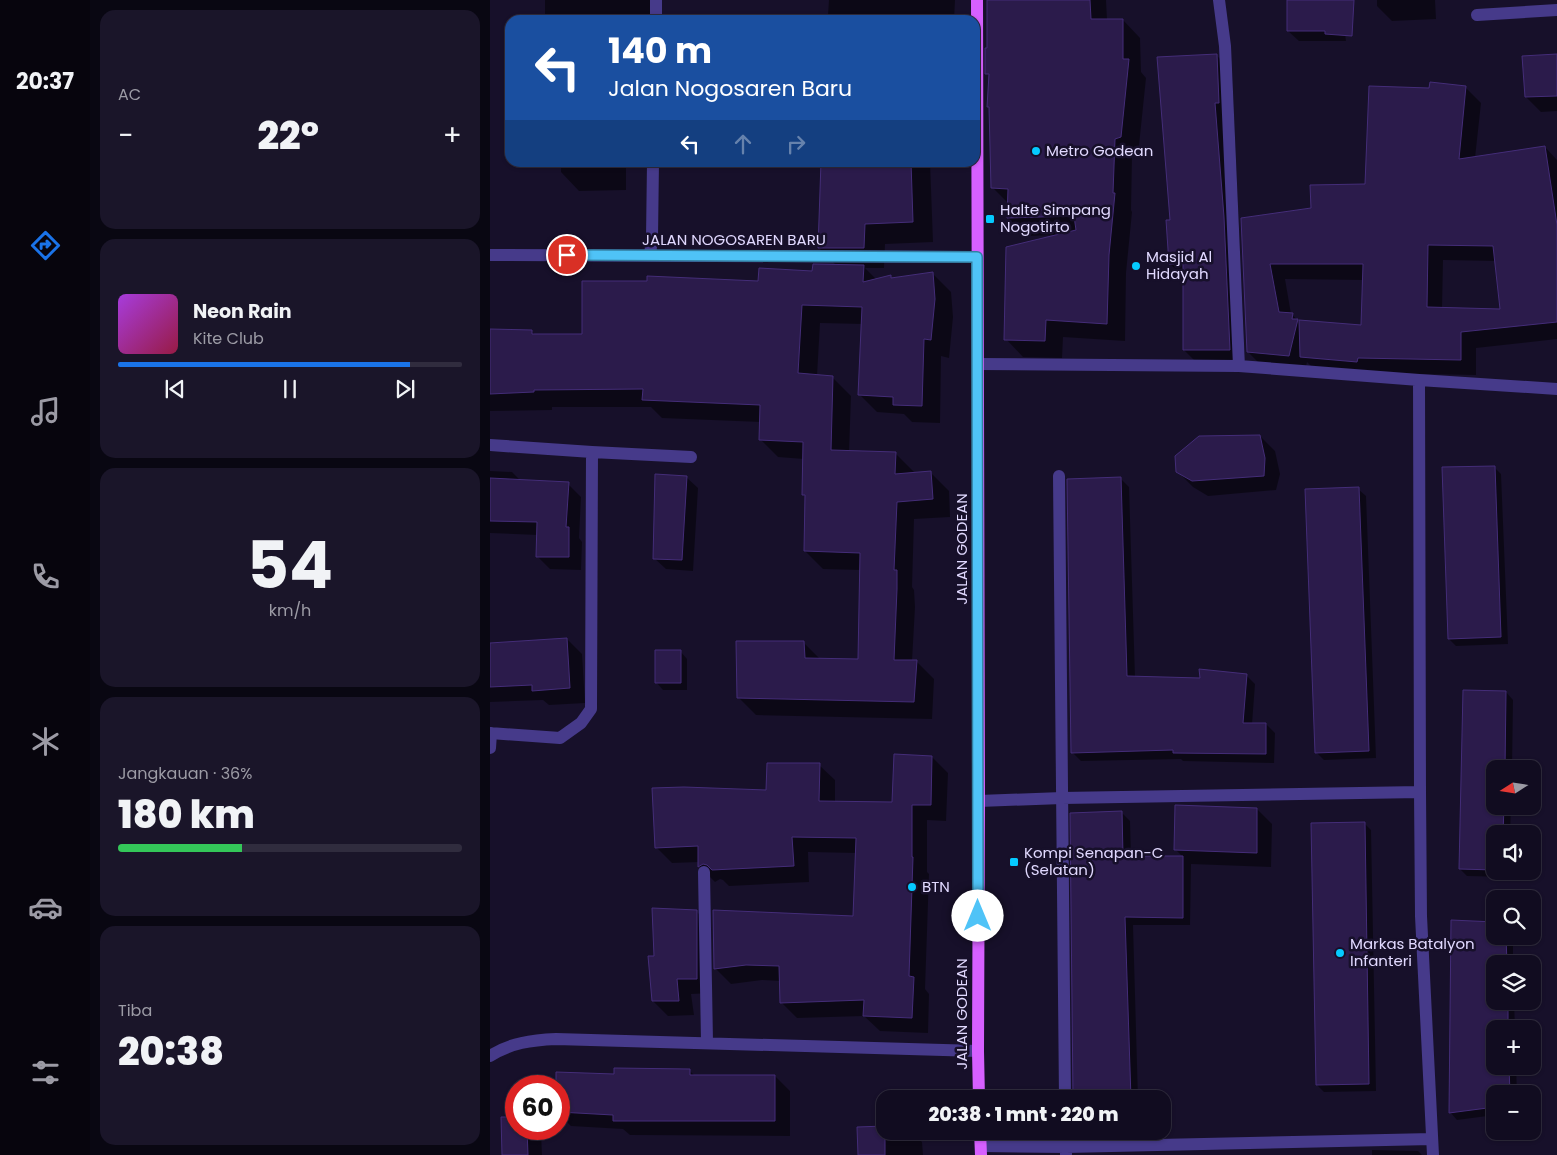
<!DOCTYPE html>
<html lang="id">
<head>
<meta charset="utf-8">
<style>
  :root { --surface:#110c20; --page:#1a1529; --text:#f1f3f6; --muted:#9c9ba5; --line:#302c3e; --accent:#1a73e8 }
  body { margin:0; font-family:Poppins,sans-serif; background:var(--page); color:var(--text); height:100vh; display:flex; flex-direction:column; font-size:19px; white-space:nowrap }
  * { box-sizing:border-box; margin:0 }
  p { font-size:16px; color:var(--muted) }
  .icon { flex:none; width:28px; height:28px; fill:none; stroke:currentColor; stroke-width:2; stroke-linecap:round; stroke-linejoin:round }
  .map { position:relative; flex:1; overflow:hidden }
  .drawer { display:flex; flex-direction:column; gap:10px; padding:10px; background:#090712; width:400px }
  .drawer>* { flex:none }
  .banner { position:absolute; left:15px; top:15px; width:475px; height:152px; border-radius:15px; box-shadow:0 1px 4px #0004,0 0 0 1px var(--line); background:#1a4fa0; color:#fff; overflow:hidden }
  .needle { width:32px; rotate:258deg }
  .buttons { position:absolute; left:996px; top:760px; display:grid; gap:10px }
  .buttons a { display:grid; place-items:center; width:55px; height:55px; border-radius:10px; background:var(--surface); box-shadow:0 1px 4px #0004,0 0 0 1px var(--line); font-size:25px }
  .speed { position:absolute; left:15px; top:1075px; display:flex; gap:10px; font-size:25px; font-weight:700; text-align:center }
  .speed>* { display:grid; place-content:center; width:65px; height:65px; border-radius:50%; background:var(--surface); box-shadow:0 1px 4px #0004,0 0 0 1px var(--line); line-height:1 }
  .speed .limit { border:8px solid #d22; background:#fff; color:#111 }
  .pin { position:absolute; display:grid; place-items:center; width:42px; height:42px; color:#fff; margin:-21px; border:2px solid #fff; border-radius:50%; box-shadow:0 1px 5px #0007 }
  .me { position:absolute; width:55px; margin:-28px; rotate:0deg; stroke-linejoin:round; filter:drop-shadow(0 0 4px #0008) }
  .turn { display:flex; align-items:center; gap:18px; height:105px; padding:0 20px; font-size:22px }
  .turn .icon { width:65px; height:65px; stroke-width:2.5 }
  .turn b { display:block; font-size:35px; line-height:42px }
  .lanes { display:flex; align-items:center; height:48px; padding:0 20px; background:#0003; justify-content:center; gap:25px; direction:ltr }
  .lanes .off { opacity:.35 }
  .big { font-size:38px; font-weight:800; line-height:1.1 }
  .drawer .widget { flex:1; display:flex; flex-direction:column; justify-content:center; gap:8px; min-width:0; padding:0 18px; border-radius:15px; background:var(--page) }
  .drawer .dial { align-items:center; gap:0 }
  .dial b { font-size:65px; line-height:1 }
  .song { display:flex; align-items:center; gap:15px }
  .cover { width:60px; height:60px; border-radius:8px; background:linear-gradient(135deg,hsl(280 70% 55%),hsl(340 70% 35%)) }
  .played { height:5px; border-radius:2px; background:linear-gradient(90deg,var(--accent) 85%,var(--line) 85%) }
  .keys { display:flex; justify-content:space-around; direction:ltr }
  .heat { display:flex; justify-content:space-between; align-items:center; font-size:28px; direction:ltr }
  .charge { height:8px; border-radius:4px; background:linear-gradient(90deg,#34c759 36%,var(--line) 0) }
  .trip { position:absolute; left:386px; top:1090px; width:295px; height:50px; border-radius:15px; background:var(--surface); box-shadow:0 1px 4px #0004,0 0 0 1px var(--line); font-weight:800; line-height:50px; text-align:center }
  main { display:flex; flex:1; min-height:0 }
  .tabs { display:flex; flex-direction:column; width:90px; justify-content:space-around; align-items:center; background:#07050d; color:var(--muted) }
  .tabs .icon { width:35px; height:35px }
  .tabs .selected { color:var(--accent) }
  .tabs b { font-size:22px; color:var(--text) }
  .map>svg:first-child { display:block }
  .shadow { fill:#0007; fill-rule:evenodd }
  .building { fill:#2b1b4b; stroke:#442d78; fill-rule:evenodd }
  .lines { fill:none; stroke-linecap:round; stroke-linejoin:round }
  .minor { stroke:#463a8a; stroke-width:12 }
  .major { stroke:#d660ff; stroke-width:12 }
  .route-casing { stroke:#337fa1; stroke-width:12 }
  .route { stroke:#4fc3f7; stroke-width:9 }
  .poi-dot { fill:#05caff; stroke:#17102a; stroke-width:2 }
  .labels { text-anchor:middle; stroke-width:5; stroke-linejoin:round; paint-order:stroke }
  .poi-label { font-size:15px; fill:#e1d9ff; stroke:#17102a; text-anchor:start }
  .street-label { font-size:15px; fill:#e1d9ff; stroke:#17102a }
</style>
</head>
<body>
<main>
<nav class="tabs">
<b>20:37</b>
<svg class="icon selected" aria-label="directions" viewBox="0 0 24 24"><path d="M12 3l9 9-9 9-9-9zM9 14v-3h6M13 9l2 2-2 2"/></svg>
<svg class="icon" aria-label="music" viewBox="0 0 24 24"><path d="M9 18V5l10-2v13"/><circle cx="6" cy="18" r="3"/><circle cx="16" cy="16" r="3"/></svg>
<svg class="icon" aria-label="phone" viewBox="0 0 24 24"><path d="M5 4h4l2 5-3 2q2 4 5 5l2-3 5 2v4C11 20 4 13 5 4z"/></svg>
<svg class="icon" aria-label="climate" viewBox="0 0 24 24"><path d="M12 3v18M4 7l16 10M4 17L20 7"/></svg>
<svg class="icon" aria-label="car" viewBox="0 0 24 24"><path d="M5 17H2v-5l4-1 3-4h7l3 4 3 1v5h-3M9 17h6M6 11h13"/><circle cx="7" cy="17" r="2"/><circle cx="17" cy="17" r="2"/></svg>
<svg class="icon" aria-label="filters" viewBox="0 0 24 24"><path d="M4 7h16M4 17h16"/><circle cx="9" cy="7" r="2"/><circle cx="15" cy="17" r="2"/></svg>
</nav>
<section class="drawer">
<div class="widget"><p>AC</p>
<div class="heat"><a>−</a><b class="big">22°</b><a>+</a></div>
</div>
<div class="widget">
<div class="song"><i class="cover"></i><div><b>Neon Rain</b><p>Kite Club</p></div></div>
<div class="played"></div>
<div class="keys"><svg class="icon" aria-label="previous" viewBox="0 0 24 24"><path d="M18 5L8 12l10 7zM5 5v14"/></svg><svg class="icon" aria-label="pause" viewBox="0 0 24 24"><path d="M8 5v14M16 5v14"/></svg><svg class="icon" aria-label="next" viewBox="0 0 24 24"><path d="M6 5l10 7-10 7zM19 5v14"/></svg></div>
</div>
<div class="widget dial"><b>54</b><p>km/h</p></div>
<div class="widget"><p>Jangkauan · 36%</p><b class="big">180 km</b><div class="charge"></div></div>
<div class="widget"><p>Tiba</p><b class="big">20:38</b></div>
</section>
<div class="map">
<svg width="1067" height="1155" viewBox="0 0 1067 1155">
  <rect width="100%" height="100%" fill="#17102a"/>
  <path class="shadow" d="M55,0H167L166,18H157V20H55Z
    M339,0H465L464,20H320V14L338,15Z
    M498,0H616L617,20H633L650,38L651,72L656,78L648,155L642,156L641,210L642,212L636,273L635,341L573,337L572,358L533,357L516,339L567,236L566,235L536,236L518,218L519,204L503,188L500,109L498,107L500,77L497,73L498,49Z
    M798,0H850L856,41H809L798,31Z
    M887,0H945L946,19L902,21L887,6Z
    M727,56L742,70L755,365H709L694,350L695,278L680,264Z
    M1067,56V111L1051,112L1036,97Z
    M975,87L991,103L985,158L1055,147L1067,160V339L986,348V375L827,372L817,362L815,371L773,367L758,352L752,219L822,209L876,185L940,89ZM953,260L1006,261L1011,310L952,309ZM795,279L874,280L873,326L809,321L801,314Z
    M71,162H136V190L89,191L71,172Z
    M332,162H440L443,242L395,244L394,268H375L387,280L400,277L402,279L443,274L461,292L463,317L459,358L451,356L450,423L422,422L414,414L387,412L369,394L373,324L330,323L327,376L343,378L361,396L359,452L405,453L424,472L423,474L441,473L459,491L460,517L424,519L422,587L424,590L425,607L422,661H426L444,679L442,719L266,715L248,697L313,642L330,659L369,660L371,570L333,569L315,551L316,497L313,494L314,459L288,457L270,439L271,422L172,418L161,407H62V410L0,411V330L41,331L46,335H93L269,282L324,273L347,266L329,248Z
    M770,436L785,451L790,474L786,490L718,496L703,487L687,471Z
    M1004,467L1011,474L1018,644L966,646L959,639Z
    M0,471L22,472L31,481L78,484L91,497L89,538L92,542L91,570L60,569L47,556L48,535L0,533Z
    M196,477L208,488L203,571L176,569L164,558Z
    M630,478L639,487L645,677L711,679L756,675L765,684L762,724H776L785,733L784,763L693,761L691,759L591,761L582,752Z
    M868,489L876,496L886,758L834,760L827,753Z
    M77,639L92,654L95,703L59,705L53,700L0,702V643Z
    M190,651L197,659V690H173L166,682Z
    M1016,692L1023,700L1022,769H1005V806H1021L1020,834H1005V871H1019V877L977,876L970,869Z
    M442,757L458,773L456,821L437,820V872L439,874L435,989L439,994L438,1033L390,1031L374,1016L307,1018L292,1003L291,981L272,980L241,984L225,968L364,917L367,853L318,852L319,882L239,886L233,880L230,879L225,882L209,866V862L182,863L166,847L329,765L345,780V803H403Z
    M767,809L782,824L781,867L701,864L700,925H643L648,1099H586L584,1097L632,813L640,821L641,857H693L685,849Z
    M874,823L881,830L886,1091L834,1092L827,1085Z
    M206,911L221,926L222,993L201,994L204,1015L178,1016L163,1001L166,957Z
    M1005,923V936H1023V964H1005V1001H1024L1025,1029H1005V1066H1026L1027,1094H1005V1115L967,1120L960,1112Z
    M200,1071L206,1077L285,1076L300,1091V1136L140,1135L133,1129L81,1126L69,1114L67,1073L125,1075Z
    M26,1118V1129H47L51,1133L52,1155H13L12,1119Z
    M395,1128V1131H421L432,1142L433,1155H369Z
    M882,1150L928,1151L932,1155H882Z"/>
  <path class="building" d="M497,0H600L601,19H633V59H639L631,137L625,139L623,193H625L619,255L617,324L556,320L555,341L514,340L516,247L586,230L584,216L517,218L518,189L501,188L499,107H497L499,74H495V48H497Z
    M797,0H864L862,36L835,34V31H797Z
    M727,54L729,103H725L734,217L740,350H693V264H679L676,220H680L667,57Z
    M1067,54V96L1035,97L1032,56Z
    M940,82L976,86L969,159L1055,146L1067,225V322L971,332V360L868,358L867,362L810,357L809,320L871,325L873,264H780L789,312L803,313L802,319H808L799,356L757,352L751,218L821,208L820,185L875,184L879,86L939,88ZM938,245L1003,246L1010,309L937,307Z
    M331,162H421L423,222L375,224L374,248H328Z
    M323,264L374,265L373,282L401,275V278L443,272L445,299L441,340L434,339L432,406L403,405V397L368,395L372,307L312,305L308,373L343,376L341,450L406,452L405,474L441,471L443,499L407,502L404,570H407V589L404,660H427L424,702L247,698L246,641H314L315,658L368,659L370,553L314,551L315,495H312L313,442L269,440L270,405L152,400L153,389L44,390V392L0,394V329L42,330V334H92V281H157V276L268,281L269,268L322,271Z
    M770,435L775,458L774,476L702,481L686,472L685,456L709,436Z
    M1005,466L1011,637L958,639L952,467Z
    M165,474L197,476L192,560L163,559Z
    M631,477L637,676L710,678L709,669L757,674L753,723H776V754L683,753V750L581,753L577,479Z
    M0,478L79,482L76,527H79V557H46L47,522L0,521Z
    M869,487L879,751L825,753L815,489Z
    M77,638L80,688L42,691V685L0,687V643Z
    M165,650H191V683H165Z
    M973,690L1016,691L1015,769H1005V806H1014L1013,834H1005V870L969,869Z
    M404,754L442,756L441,805H422V857H423L419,976L424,977L422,1018L373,1016L374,1000L290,1003L289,966L256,965L224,969L223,910L363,916L366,838L302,837L304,866L222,870L217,865L213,864L208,867V846L165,848L162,788L194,787L276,790L277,763H330L329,801L402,802Z
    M685,805L767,808V853L684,850Z
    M632,811L633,856H693V918L635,917L641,1099L583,1097L580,813Z
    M875,822L879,1084L826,1085L821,823Z
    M162,908L207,910V979H187L189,1001H162L158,956H164Z
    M961,920L1005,922V936H1016L1017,964H1005V1001H1018V1029H1005V1066H1019L1020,1094H1005V1107L959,1113Z
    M124,1068L200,1069V1075H285V1121H123V1115L69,1112V1086H66V1072L124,1074Z
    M11,1117H26V1129H37L38,1155H12Z
    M395,1126V1155H368L367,1127Z"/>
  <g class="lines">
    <path class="minor" d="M729,0L735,46L749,366
      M987,15L1067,10
      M166,20V0
      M0,255L487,257
      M160,255L162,238L163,162
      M488,364L749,366L929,380L1067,389
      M929,380L930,792L931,916L943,1155
      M0,445L102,452L201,457
      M569,476L575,1099
      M0,733L70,738L91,723L101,709L102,452
      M0,748L1,733
      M489,801L572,798L930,792
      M214,872L217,1042
      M0,1056C20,1043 42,1040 66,1039L488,1051
      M576,1131V1154
      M491,1146L576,1147L942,1139"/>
    <path class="major" d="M487,0L489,801L488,1051L489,1099
      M490,1131L491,1155"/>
  </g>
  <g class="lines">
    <defs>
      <path id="route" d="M77,255L487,257L488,916"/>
    </defs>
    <use href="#route" class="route-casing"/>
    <use href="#route" class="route"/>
  </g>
  <g class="poi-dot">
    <circle cx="546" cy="151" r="5"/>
    <rect x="495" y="214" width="10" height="10" rx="2.5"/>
    <circle cx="646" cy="266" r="5"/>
    <rect x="519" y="857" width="10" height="10" rx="2.5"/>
    <circle cx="422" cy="887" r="5"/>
    <circle cx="850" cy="953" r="5"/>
  </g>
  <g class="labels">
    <g class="poi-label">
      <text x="556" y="156">Metro Godean</text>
      <text x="510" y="215">Halte Simpang<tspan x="510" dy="17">Nogotirto</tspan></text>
      <text x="656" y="262">Masjid Al<tspan x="656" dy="17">Hidayah</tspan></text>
      <text x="534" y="858">Kompi Senapan-C<tspan x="534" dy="17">(Selatan)</tspan></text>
      <text x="432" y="892">BTN</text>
      <text x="860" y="949">Markas Batalyon<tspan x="860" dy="17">Infanteri</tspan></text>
    </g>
    <g class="street-label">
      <text x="244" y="245">JALAN NOGOSAREN BARU</text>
      <text transform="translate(472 549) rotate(-90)" y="5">JALAN GODEAN</text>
      <text transform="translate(472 1014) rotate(-90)" y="5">JALAN GODEAN</text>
    </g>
  </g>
</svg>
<div class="buttons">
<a><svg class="needle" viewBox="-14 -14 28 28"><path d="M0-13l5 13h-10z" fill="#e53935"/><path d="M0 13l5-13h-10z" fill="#9c9ba5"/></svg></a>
<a><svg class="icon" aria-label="sound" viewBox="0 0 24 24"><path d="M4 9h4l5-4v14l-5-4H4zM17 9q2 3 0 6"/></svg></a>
<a><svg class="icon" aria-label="search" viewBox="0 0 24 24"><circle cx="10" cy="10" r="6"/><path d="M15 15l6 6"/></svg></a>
<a><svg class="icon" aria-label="layers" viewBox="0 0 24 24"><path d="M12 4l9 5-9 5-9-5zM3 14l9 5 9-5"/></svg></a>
<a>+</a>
<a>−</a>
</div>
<div class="speed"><div class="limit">60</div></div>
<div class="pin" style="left:77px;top:255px;background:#d93025"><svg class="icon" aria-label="arrive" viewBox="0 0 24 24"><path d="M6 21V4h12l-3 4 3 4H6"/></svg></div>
<svg class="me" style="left:488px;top:916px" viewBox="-20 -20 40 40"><circle r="19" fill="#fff"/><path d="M0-13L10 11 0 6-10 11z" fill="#4fc3f7"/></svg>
<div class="trip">20:38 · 1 mnt · 220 m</div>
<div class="banner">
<div class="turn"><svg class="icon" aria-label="left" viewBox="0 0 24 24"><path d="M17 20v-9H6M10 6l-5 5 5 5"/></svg><div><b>140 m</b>Jalan Nogosaren Baru</div></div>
<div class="lanes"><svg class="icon" aria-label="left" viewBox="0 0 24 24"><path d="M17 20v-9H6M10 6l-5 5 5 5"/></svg><svg class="icon off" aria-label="ahead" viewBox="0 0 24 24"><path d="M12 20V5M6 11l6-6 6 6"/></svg><svg class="icon off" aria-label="right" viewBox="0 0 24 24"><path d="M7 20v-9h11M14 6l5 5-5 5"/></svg></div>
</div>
</div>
</main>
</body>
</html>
